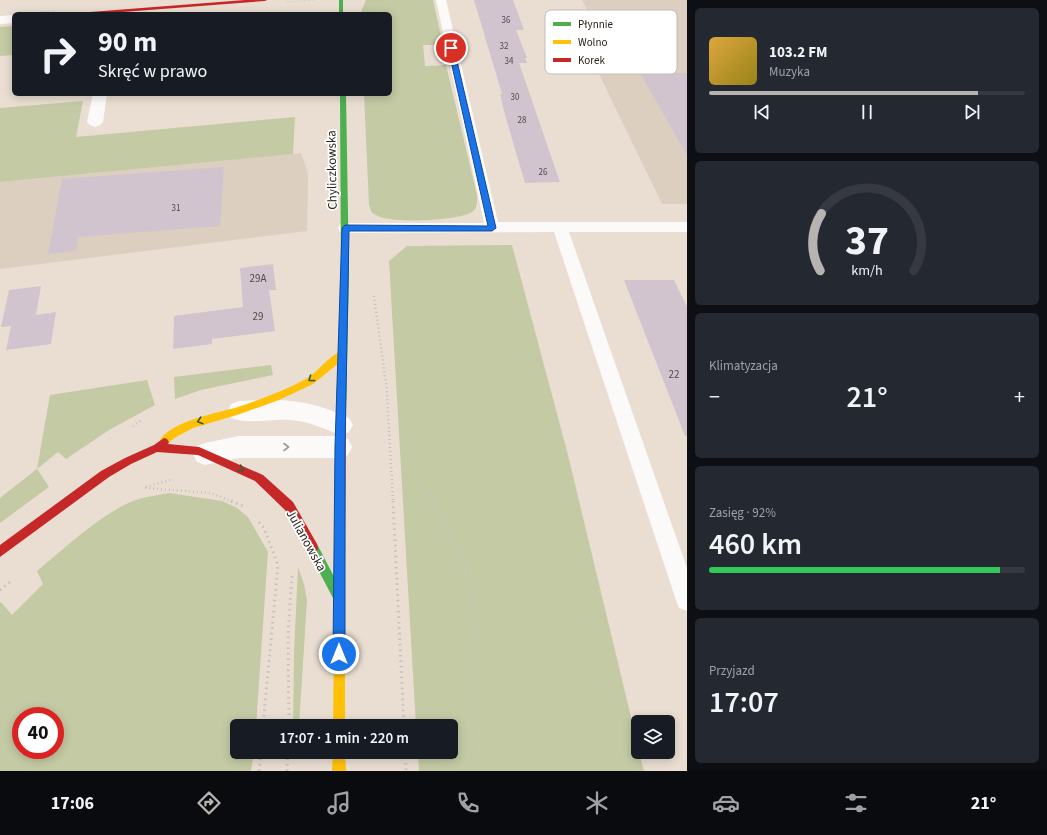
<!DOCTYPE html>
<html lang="pl">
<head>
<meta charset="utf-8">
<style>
  :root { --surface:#171b24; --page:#242831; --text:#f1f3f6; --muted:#9ea1a6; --line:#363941; --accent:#b6b3b0 }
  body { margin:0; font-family:"Source Sans 3",sans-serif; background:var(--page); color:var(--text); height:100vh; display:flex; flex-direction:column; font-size:15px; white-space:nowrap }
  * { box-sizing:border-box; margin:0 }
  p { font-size:13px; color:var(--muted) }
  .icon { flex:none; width:22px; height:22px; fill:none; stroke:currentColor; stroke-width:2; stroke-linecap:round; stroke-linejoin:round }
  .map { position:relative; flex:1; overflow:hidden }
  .sheet { display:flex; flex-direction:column; gap:8px; padding:8px; background:#0d0f14; width:360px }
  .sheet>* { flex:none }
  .guide { position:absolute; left:12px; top:12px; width:380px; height:84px; border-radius:6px; box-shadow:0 2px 10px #0003; background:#171b24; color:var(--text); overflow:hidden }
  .tools { position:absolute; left:631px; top:715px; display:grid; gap:8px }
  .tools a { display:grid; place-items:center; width:44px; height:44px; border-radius:6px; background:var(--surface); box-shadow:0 2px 10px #0003; font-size:20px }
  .speed { position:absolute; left:12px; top:707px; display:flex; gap:8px; font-size:20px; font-weight:700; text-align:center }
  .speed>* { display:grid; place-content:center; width:52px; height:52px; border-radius:50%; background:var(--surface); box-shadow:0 2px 10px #0003; line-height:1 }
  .speed .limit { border:6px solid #d22; background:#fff; color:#111 }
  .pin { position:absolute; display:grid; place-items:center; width:34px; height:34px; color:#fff; margin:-17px; border:2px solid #fff; border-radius:50%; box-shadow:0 1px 4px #0007 }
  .me { position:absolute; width:44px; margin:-22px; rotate:0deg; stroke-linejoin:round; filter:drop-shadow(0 0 3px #0008) }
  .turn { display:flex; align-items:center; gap:14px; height:84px; padding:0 20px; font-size:18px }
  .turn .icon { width:52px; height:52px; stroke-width:2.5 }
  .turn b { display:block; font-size:28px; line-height:34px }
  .big { font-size:30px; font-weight:600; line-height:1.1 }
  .sheet .widget { flex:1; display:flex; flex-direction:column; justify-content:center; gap:6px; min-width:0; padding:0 14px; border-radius:6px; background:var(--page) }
  .sheet .dial { align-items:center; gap:0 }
  .dial svg { height:104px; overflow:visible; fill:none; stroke:var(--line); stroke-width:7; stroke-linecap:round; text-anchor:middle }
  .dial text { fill:var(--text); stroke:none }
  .song { display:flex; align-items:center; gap:12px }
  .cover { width:48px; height:48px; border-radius:6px; background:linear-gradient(135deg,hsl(40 70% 55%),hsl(50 70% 35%)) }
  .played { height:4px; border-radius:2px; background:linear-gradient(90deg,var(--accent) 85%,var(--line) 85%) }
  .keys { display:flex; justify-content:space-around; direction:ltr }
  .heat { display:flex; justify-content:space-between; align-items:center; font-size:22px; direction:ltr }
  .charge { height:6px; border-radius:3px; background:linear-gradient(90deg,#34c759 92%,var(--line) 0) }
  .trip { position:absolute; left:230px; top:719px; width:228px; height:40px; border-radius:6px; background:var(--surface); box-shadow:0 2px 10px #0003; font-weight:600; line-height:40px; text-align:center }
  .dock { display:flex; height:64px; justify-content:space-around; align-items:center; background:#090b0e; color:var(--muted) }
  .dock .icon { width:28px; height:28px }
  .dock .current { color:var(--accent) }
  .dock b { font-size:18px; color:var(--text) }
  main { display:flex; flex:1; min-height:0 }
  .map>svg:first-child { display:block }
  .industrial { fill:#dccfbf }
  .green { fill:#c4caa4; fill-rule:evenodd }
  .building { fill:#d1c4cf }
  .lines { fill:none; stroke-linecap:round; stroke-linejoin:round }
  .path-far2 { stroke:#c5c1bc; stroke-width:1.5; stroke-dasharray:0.5 2; stroke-linecap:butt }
  .path-far1 { stroke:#c5c1bc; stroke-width:2.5; stroke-dasharray:1 3; stroke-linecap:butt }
  .path { stroke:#c5c1bc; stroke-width:3; stroke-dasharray:1.5 4; stroke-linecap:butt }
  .lane { fill:#fcfaf8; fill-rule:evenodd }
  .street { fill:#fcfaf8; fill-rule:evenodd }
  .fast { fill:#4caf50; fill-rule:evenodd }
  .slow { fill:#ffc107; fill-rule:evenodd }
  .jam { fill:#c62828; fill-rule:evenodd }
  .oneway { stroke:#385b30 }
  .oneway2 { stroke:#9e9994 }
  .route { fill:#1a73e8; stroke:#114b97 }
  .labels { text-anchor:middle; stroke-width:3.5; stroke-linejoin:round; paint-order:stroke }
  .far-number-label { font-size:9px; fill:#544b47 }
  .number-label { font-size:11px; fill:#544b47 }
  .street-label { font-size:13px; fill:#2b231a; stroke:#fff }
  .key { fill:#fff; stroke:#bfbdba; stroke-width:1 }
  .key-label { font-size:11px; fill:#2b231a }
</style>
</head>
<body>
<main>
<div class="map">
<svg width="687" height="771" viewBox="0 0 687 771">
  <rect width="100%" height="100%" fill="#eaded2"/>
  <path class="industrial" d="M582,0H687V204H662L597,70H618Z
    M301,153L308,173L307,231L0,269V182Z"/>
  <path class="green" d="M366,0H433L443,45H423L425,66L446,65L477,195C477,201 478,208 472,212C458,221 396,223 380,217C377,216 375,214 372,213L369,205L364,94H390V14H360Z
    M14,26V55L0,56V27Z
    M83,101L76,137L295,117L293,154L0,182V108Z
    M512,245L568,455L638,746V752H639L644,771H419L418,752H451V726H416L389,261L407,246Z
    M271,365L273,375L201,390L175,399L174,377Z
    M147,380L155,405L109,430L66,459L58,452L37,469L49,487L0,523V498L37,469L50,395Z
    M169,493L222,501L237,508L248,517L268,552L256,726H237V752H254L251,771H0V603L1,602L12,615L43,584L37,571C64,549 106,509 139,499C149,496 160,495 169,493ZM21,716H55V750H21Z
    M298,567L304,584L307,600L299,726H293L294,652Z"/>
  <path class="building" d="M474,0H513L524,30H516L527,58H525L527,63H519L560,182L525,183L505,115L500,94H502Z
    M640,73H687V155Z
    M224,167L220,226L78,237L76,251L48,254L62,179Z
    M273,264L276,290H269L275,331L212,339V344L173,349L174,316L243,307L240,268Z
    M624,280H674L687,307V436H685Z
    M41,286L36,315L56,312L51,344L6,350L11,326L1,327L9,290Z"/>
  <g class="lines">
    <path class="path-far2" d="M287,2L316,0
      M31,13L54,11"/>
    <path class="path-far1" d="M374,296L387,391L393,502
      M133,426L142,420
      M411,475L427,490L433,502
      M146,487L173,479
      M145,488L211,493L233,502"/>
    <path class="path" d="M231,501L243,506
      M393,501L404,726
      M433,501L466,562L475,610L474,771
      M259,522L264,528L278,565L263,726
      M0,590L10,582
      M289,726L288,635L292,575
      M405,752L406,771
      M259,771L261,752
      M287,771L288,752"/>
    <path class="lane" d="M436,0H446L498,222H687V232H569L687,568V611L679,608L676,600L554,232L345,233L340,232L338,228L340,224L345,223H484Z"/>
    <path class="street" d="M14,15V23L0,24V16Z
      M93,94H107L103,122L100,125L95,127L90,125L87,122Z
      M266,400C297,399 322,405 349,418L353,425L349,432L341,435C324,429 309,421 290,420C271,418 249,425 231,418L228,411L231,404L239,401Z
      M239,436H340L348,439L352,447L348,455L340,458H239L205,465L197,462L193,454L197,446L205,443Z"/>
    <path class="fast" d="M339,0H343V14H339Z
      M340,94H346L349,273L346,411L344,414L341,415L338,414L336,411L341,273Z
      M313,543L317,544L342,592L344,596L342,600L338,602L334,600L309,552L308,548L309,544Z"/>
    <path class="slow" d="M342,351L345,352L346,355L345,358L313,384L279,400L237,415L193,428L176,437L164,446L161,445L159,442C169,421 218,413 238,407C261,399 284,391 306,379C318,372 328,356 342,351Z
      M340,561L344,562L345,566V726H333L335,566L336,562Z
      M333,752H345L346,771H332Z"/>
    <path class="jam" d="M245,0H267L265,1L97,14H75L77,13Z
      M341,407L344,408L346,411L345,566L344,570L340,571L336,570L335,566L336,411L338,408Z
      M164,438L167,439L169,442L168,444L199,447L263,475L293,502L317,544L318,548L317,552L313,553L309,552L285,510L255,481L198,455L157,452L131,464L109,477L0,557V545L101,471L125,458L154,445Z"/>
  </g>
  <defs><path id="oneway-chevron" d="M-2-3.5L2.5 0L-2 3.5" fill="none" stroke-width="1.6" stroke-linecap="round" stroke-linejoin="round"/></defs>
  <g class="oneway">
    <use href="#oneway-chevron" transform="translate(311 379) rotate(144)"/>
    <use href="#oneway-chevron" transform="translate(200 421) rotate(162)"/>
    <use href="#oneway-chevron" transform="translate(241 469) rotate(26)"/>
  </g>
  <use class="oneway2" href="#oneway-chevron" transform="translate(286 447)"/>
  <path class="route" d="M451,46L454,48L496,228L492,231H349L345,447V654L344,659L339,661L335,659L333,654L335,447L342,228L345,225L488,226L448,48Z"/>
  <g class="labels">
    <g class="far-number-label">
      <text x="506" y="23">36</text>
      <text x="504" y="49">32</text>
      <text x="509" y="64">34</text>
      <text x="515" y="100">30</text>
      <text x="522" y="123">28</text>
      <text x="543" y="175">26</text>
      <text x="176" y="211">31</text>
    </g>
    <g class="number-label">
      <text x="258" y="282">29A</text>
      <text x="258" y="320">29</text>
      <text x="674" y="378">22</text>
    </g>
    <g class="street-label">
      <text transform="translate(331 170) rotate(-91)" y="5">Chyliczkowska</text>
      <text transform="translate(307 540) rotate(61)" y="5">Julianowska</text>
    </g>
  </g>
  <rect x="545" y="10" width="132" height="64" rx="6" class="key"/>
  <rect x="553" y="22" width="18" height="4" fill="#4caf50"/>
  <rect x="553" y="40" width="18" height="4" fill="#ffc107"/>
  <rect x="553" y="58" width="18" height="4" fill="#c62828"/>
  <g class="key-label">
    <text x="578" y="28">Płynnie</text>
    <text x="578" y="46">Wolno</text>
    <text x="578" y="64">Korek</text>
  </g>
</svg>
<div class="tools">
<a><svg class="icon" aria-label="layers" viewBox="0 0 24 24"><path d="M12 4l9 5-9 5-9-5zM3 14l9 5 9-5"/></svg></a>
</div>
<div class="speed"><div class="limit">40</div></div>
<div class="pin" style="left:451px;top:48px;background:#d93025"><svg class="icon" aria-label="arrive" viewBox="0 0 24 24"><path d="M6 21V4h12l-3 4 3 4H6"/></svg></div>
<svg class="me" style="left:339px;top:654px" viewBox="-20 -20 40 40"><circle r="17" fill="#1a73e8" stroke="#fff" stroke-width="3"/><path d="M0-11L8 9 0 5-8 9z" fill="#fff"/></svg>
<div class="trip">17:07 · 1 min · 220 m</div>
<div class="guide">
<div class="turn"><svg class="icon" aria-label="right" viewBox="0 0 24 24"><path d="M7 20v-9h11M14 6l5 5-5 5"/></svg><div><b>90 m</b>Skręć w prawo</div></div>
</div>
</div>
<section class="sheet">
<div class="widget">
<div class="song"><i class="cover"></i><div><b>103.2 FM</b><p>Muzyka</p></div></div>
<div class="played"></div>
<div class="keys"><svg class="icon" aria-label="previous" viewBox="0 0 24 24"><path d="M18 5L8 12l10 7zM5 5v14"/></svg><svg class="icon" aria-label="pause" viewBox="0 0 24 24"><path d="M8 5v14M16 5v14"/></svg><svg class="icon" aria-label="next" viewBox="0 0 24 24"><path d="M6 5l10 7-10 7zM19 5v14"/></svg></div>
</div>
<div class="widget dial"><svg viewBox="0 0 100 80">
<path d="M14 69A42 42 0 1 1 86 69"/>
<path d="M14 69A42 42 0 0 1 15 25" stroke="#b6b3b0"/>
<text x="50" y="56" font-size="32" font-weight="700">37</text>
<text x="50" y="72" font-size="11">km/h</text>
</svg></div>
<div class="widget"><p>Klimatyzacja</p>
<div class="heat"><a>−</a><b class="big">21°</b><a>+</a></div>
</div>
<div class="widget"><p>Zasięg · 92%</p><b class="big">460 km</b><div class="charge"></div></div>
<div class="widget"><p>Przyjazd</p><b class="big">17:07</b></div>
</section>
</main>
<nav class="dock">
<b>17:06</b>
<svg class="icon current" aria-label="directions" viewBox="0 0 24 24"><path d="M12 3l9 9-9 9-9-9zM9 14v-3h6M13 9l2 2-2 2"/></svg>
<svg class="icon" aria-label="music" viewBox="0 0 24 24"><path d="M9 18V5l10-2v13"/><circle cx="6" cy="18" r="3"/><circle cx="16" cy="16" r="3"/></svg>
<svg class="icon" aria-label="phone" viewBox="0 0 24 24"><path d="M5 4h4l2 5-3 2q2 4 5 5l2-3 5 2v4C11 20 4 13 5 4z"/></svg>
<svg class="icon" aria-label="climate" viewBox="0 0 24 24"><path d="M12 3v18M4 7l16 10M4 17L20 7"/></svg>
<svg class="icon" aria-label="car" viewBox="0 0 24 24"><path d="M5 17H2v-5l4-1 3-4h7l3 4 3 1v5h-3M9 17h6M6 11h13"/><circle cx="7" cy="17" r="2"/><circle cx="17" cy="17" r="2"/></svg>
<svg class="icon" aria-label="filters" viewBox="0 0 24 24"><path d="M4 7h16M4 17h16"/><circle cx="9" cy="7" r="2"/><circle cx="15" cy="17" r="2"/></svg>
<b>21°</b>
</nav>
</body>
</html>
